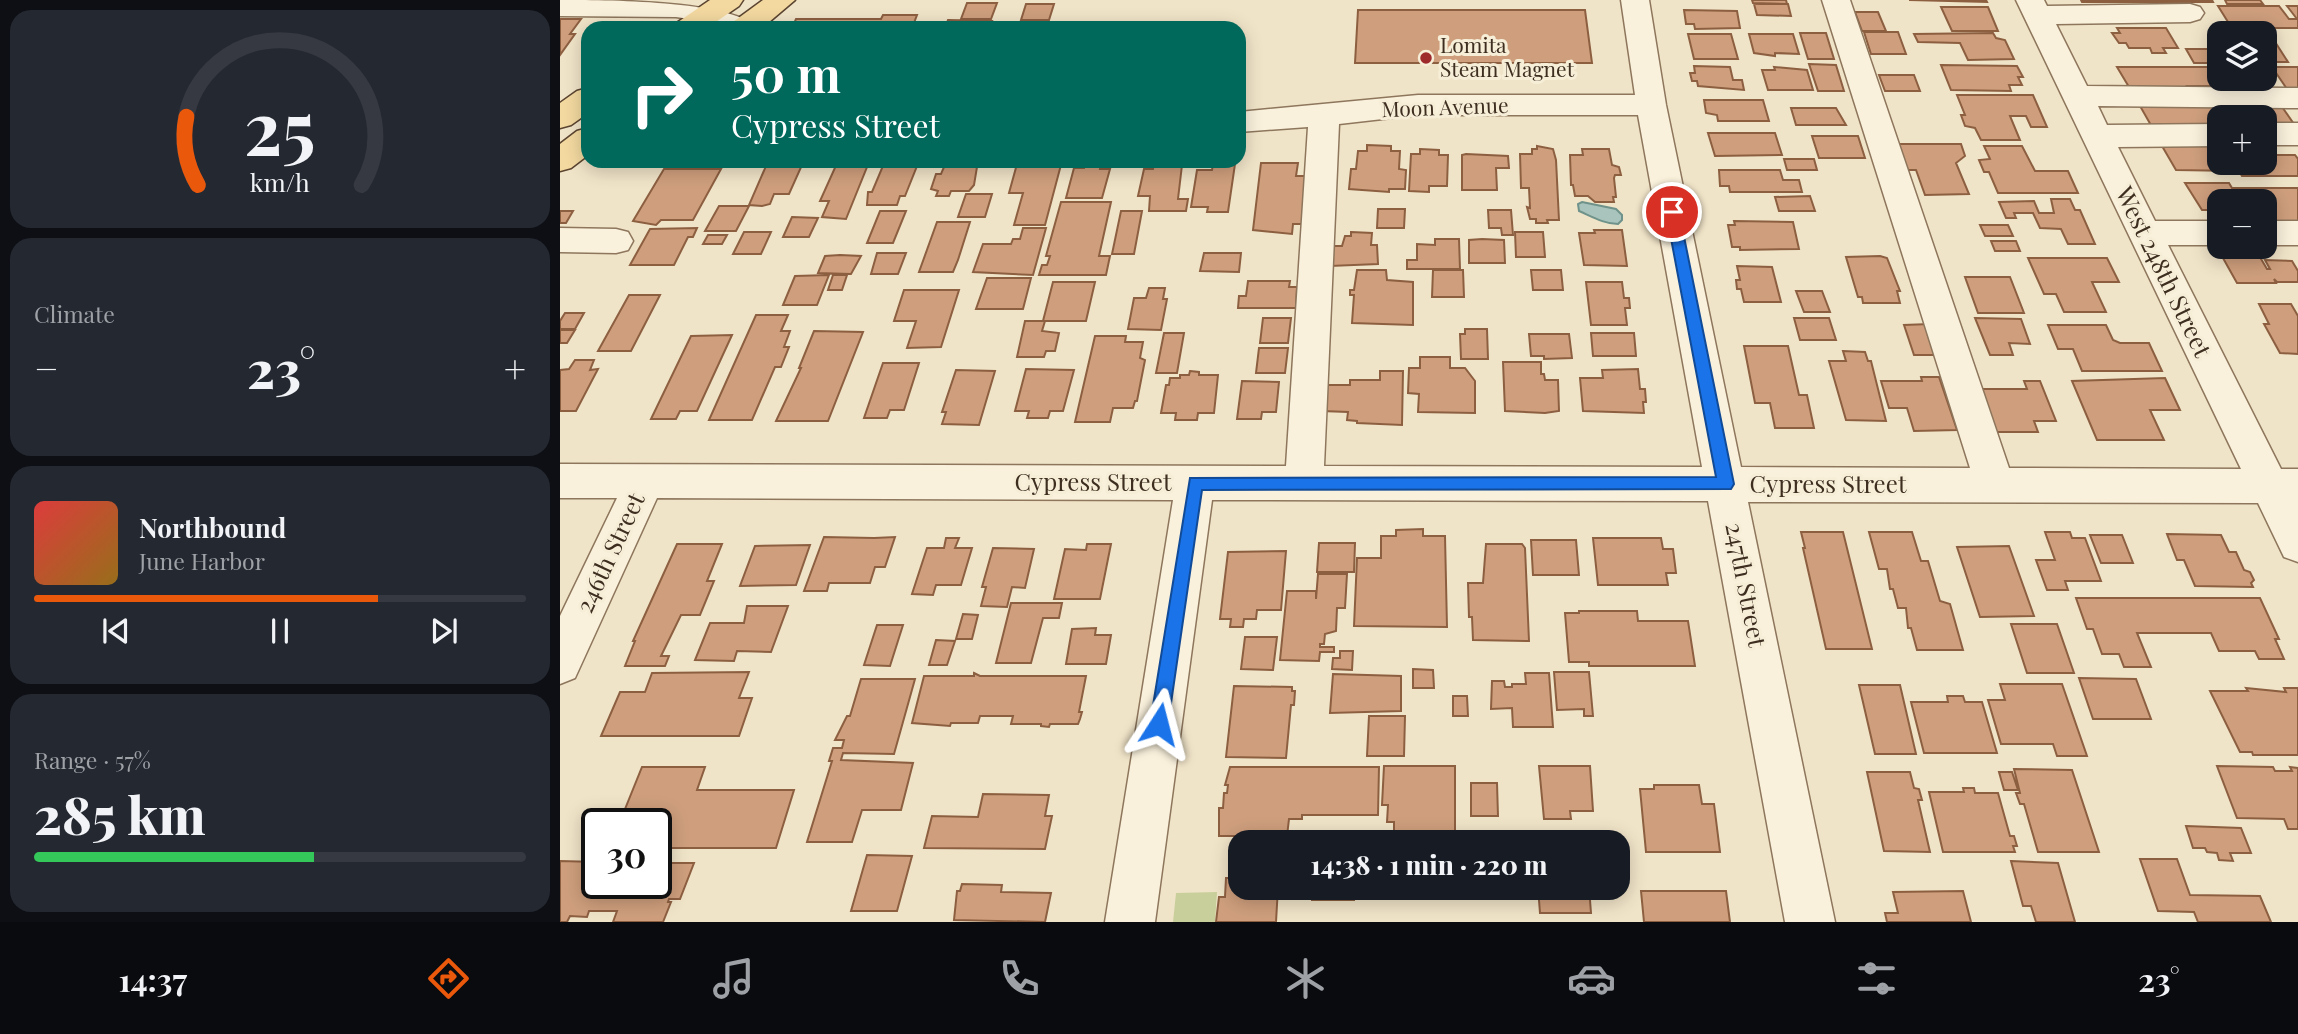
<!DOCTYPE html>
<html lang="en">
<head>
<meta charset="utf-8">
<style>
  :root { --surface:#171b24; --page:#242831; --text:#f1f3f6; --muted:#9ea1a6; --line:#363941; --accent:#ea580c }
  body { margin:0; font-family:"Playfair Display",serif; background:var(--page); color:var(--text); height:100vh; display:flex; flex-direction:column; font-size:26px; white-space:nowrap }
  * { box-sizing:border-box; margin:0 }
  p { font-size:23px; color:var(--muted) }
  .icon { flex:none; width:38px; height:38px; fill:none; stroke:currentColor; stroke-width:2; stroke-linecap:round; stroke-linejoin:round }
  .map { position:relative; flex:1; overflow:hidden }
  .panel { display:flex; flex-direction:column; gap:10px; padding:10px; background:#0d0f14; width:560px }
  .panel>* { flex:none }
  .hud { position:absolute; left:21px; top:21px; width:665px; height:147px; border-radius:21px; box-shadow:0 4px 18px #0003; background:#00695c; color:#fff; overflow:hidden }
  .controls { position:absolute; left:1647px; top:21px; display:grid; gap:14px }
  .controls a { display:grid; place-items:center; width:70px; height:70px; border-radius:14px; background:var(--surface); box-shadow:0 4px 18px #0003; font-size:35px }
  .speed { position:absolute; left:21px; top:808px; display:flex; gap:14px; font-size:35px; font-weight:700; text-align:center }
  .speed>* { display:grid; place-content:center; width:91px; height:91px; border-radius:50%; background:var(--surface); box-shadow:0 4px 18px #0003; line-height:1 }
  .speed .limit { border:4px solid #111; border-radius:10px; background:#fff; color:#111 }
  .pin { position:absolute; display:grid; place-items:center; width:60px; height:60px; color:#fff; margin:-30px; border:4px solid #fff; border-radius:50%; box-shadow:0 2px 7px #0007 }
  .me { position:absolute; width:77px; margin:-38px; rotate:9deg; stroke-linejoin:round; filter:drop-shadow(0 0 5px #0008) }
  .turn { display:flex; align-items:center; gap:24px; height:147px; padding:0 35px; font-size:32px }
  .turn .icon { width:91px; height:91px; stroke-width:2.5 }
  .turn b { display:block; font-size:49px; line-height:60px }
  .big { font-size:52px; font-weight:800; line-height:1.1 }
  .panel .tile { flex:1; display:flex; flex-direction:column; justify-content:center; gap:10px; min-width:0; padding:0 24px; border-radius:21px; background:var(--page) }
  .panel .dial { align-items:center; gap:0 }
  .dial svg { height:182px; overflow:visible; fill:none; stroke:var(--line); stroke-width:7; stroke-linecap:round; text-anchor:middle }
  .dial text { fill:var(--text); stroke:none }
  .song { display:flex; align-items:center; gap:21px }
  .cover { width:84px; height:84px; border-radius:10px; background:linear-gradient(135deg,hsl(0 70% 55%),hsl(40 70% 35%)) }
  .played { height:7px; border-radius:4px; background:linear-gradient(90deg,var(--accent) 70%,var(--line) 70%) }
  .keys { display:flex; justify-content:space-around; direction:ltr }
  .heat { display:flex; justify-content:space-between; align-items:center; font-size:38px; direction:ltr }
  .charge { height:10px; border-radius:5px; background:linear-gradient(90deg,#34c759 57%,var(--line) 0) }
  .trip { position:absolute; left:668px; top:830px; width:402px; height:70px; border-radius:21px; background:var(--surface); box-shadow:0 4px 18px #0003; font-weight:800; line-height:70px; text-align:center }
  .menu { display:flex; height:112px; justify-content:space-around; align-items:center; background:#090b0e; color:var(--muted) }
  .menu .icon { width:49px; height:49px }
  .menu .current { color:var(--accent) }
  .menu b { font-size:32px; color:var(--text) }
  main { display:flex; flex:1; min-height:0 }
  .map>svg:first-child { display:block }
  .green { fill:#c9cf9b }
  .water { fill:#a9c4bc; stroke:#6f938a; stroke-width:2 }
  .building { fill:#cf9f7d; stroke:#8d5f41; stroke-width:2 }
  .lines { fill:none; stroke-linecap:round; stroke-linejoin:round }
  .minor-casing { stroke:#8d765c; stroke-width:3 }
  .major-casing { stroke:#5b4430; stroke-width:3 }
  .minor { fill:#faf1dc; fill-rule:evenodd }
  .major { fill:#f3d9a0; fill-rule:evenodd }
  .route { fill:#1a73e8; stroke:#114b97; stroke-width:2 }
  .poi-dot { fill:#9e2a2b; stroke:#f7eed8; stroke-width:2.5 }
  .labels { text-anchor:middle; stroke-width:6; stroke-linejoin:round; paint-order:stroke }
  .far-poi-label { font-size:21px; fill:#3d2e20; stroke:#f7eed8; text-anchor:start }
  .far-street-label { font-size:21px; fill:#3d2e20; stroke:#f7eed8 }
  .street-label { font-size:24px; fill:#3d2e20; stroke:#f7eed8 }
</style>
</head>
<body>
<main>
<section class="panel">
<div class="tile dial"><svg viewBox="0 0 100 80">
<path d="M14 69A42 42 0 1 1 86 69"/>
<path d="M14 69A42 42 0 0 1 9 39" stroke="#ea580c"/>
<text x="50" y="56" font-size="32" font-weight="700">25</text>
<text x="50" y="72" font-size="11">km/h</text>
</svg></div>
<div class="tile"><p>Climate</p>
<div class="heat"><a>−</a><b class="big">23°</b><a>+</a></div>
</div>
<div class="tile">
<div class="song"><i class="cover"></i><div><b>Northbound</b><p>June Harbor</p></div></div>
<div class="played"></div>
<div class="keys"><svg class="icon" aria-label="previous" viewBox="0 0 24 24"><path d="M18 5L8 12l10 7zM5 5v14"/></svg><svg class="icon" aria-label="pause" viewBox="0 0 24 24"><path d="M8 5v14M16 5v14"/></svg><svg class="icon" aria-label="next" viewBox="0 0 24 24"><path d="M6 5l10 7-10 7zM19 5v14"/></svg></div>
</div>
<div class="tile"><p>Range · 57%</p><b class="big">285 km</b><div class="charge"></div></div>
</section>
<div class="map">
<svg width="1738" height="922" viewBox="0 0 1738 922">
  <rect width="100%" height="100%" fill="#f0e4c8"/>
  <path class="green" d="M657,892L655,922H613L616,893Z"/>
  <path class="water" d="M1022,202L1056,209L1062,215V220L1058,224C1044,224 1031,216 1019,211L1018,204Z"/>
  <path class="building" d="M1192,0H1226L1227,4L1193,3Z
    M1426,0L1427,2L1349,0Z
    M1521,0H1652L1653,2H1522Z
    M1665,0H1700L1703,4H1667Z
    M407,3H437L431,19H401Z
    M466,4H494L489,20H461Z
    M1194,4H1228L1231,16L1197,15Z
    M1658,6H1719L1729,19H1737L1727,6H1738V28H1693L1689,22H1668Z
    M1381,7H1428L1438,31H1392Z
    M798,10H1025L1032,63H795Z
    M1124,10L1177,11L1180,28L1135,29L1134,24H1126Z
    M1295,12H1318L1326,31H1302Z
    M323,15H357L352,28H232L236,19H321Z
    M0,19H21L10,34H15L0,55Z
    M388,20L432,21L429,28H385Z
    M1557,28H1606L1618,48H1603L1606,53H1592L1590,48H1569L1566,43H1559L1552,33H1560Z
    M1304,32H1338L1346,54H1311Z
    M1240,33H1266L1274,59H1248Z
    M1433,33L1436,38L1445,40L1454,59L1408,60L1400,43L1358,42L1354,34Z
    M1128,34H1171L1178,59H1134Z
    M1189,34H1233L1239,54L1215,53V56L1194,53Z
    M1704,34H1710L1728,62H1704Z
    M1626,49H1652L1659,63H1634Z
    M1249,64L1276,65L1284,91H1258Z
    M1381,65L1457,66L1463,77H1458L1462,85H1449L1451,91L1391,90Z
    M1134,66L1170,67L1173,80H1182L1184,90L1138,86L1137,81H1132L1130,73H1135Z
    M1214,67L1247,70L1253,90H1208L1202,70H1215Z
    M1557,67H1659V79H1703L1711,91L1661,86H1627L1630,91L1569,87Z
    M1712,67H1738V92H1729Z
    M1319,75H1354L1360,91H1325Z
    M1397,95H1473L1487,127H1471L1466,116H1450L1460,140H1421L1415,128L1405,126L1401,115H1405Z
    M1144,100H1203L1209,121H1158L1157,115L1146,113Z
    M1718,101L1736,127H1704V117H1659V127H1592L1580,106Z
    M1231,108H1276L1286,125H1236Z
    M1148,133H1215L1222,155L1155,156Z
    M1252,136H1298L1305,158H1259Z
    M1335,144H1401L1405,156L1396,163L1409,194L1365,195L1356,170H1345Z
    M807,145L831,146V151H840L839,169L846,170L845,189H829V192L789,189L791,169H796L798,151H807Z
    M977,146L993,149L996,160L999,220H987L988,223H976V219H970L967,207L970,208L969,188H961L960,154H972V149H977Z
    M1424,146H1462L1475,171H1508L1518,193H1438L1429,172H1424L1419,160L1430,159Z
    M1602,146H1659V163H1671L1675,171L1616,170Z
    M860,149L879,150V155H888L887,186H869V192L849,191L851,154H860Z
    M1022,149H1049L1052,165L1059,167L1061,175H1055L1054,178L1056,197H1053L1054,202H1035L1028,196H1015L1013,185H1011L1010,155H1023Z
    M906,154L948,156L949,168H936L937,190H902V155Z
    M1704,155H1735L1738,159V176H1682L1674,163H1704Z
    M1224,159H1254L1257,170H1227Z
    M278,161H296L293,167H307L286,219L262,217L269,201H260Z
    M325,161H359L345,196H340L337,205H307L308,192H312Z
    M462,161H502L485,225H454L463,193H449L457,164Z
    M525,163H541L540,169H550L542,198H506L514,168H524Z
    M594,163L622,165L618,199H628L626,211H589L590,196H578L584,169H593Z
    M701,163H738L736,176H751L747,224H733L732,234L693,230Z
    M214,164L242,165L229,194H214L210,204L202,206L189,205L206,166Z
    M395,164H409L408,167H417L414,185L409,191H391L389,196H376L378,191L371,189L376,174H381L384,167H394Z
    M653,164H675L668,212H647L648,207H631L637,170H652Z
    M104,169H161L133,220H101L96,225L73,221Z
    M1159,170H1220L1223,180H1239L1242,192H1170L1169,186H1160Z
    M1625,183H1669L1672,188H1738V222H1704V201H1659V210H1642Z
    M406,194H432L425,217H398Z
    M1250,196L1255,211H1219L1215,197Z
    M1491,199H1510L1515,210H1520L1535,244H1508L1501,229L1480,228L1473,213H1454L1456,218H1446L1439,202L1474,201L1479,213H1494Z
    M501,202H551L539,256H550L546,275H479L482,265H487L490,256H486Z
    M159,206H189L176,231H145Z
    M818,209H845L844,228H817Z
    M928,210H951L953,235H942L941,228H929Z
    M0,211H13L6,223H0Z
    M320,211H346L333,243H307Z
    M561,211H582L574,254H552Z
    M232,217L258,218L249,237H223Z
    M1174,221L1233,222L1239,249L1180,250V247H1172L1168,225H1175Z
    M377,222H410L398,260L393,272H359Z
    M1420,225H1448L1453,236H1425Z
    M137,228L133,237H128L114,265H70L90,229Z
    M463,228H486L473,275L413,272L423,244H451L453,239H460Z
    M1034,230H1062L1067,266L1024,265L1019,233H1035Z
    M184,232H211L201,254H173Z
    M791,232L812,233L811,245H817L818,264L770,266L772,246H782L785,236H791Z
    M955,232H983L985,257H956Z
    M148,235H167L162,244H143Z
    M875,239H899L900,269H847V260H857V244L875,245Z
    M922,239L944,240L945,263H909V240Z
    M1431,241H1456L1460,251H1435Z
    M1654,242H1659V247H1694L1707,269H1710L1705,260L1732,261L1738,271V282H1717L1714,279L1716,283H1677Z
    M317,253H346L338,274H311Z
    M644,253H681L679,272L640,271Z
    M280,255L301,256L291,274L258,273L265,256Z
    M1320,256L1327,258L1340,291H1337L1340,303H1303L1302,297H1298L1286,257Z
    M1468,258H1547L1559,282H1532L1546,312H1504L1496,294H1484Z
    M1177,266L1212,267L1221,302H1184L1181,289H1177L1176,280H1180Z
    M797,270H826L827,280L853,282V325L792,323L794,295H790V290H794Z
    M873,270H903L904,297H872Z
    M971,270H1001L1003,290H973Z
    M269,275L257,305H223L235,276Z
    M273,275H287L282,290H268Z
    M1405,277H1450L1464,313H1418Z
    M427,278H471L463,309H416Z
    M688,281H730L729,287H737L736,308H678L679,296H686Z
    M493,282H535L526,321H485L482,331L499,333L495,351H486L484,357H457L465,321H483Z
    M1026,282H1062L1064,298H1069L1070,308H1065L1067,325H1031Z
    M589,288H605L603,299H607L601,330L568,329L574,298H586Z
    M344,290H399L381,347L347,348L356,321H334Z
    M1236,291H1262L1270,312H1244Z
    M69,295H100L71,351H38Z
    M1699,304H1731L1738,316V354L1720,353L1704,324H1709Z
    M5,313H24L15,329H0V321Z
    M196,315H228L221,331H230L224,347H229L221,367H215L192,420H149Z
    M703,318H731L728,343H700Z
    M1234,318H1269L1276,340H1240Z
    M1415,318L1461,319L1470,344L1449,343L1453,355H1430Z
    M1370,324L1382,355H1354L1344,325Z
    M1488,325H1546L1553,340L1560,343H1589L1602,371H1522L1513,349H1498Z
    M905,329H927L928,359H901L900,334H905Z
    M0,330H15L7,343H0Z
    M254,331L303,332L268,421H216L241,368H239Z
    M604,333H624L617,373H596Z
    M1031,333H1074L1076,356H1033Z
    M969,334H1009L1012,358L984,359V356H971Z
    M172,335L137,411H120L116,419H91L131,336Z
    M535,336H566L565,342H583L580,358L585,360L577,401H575L573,408H553L550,422H515Z
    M1184,346H1228L1239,395H1247L1254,428H1215L1210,403H1195Z
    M699,348H728L725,373H696Z
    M1283,351L1305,352L1308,361H1311L1326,421L1286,420L1269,361H1286Z
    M860,357H890V368H905L915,381V413L858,412L859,394L848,393L849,368H860Z
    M15,360H34L30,370L38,369L16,411H0V370L9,369Z
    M943,362H981V374H984L985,380H998L999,411L985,413L945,411Z
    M323,363H359L344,410H330L327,418H304Z
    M466,369L514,370L503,411H490L488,418H467L469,411H455Z
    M1078,369L1080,389H1085L1086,402H1083L1084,413L1023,411L1020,378H1043L1042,370Z
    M396,370L435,371L419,425L382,424L386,412H382Z
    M630,371L639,372V375H658L654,413H638L637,420H615L616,413H601L606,385H609L610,378H620V375H629Z
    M820,371H843L842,425L797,423V421L787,420L788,412L762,411L763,385H790V380H820Z
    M1361,377H1379L1397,430L1354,431L1347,408H1329L1321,381H1362Z
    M1605,378L1620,410H1590L1604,440H1537L1512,381Z
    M682,381L719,382L716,412H702L701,419H677Z
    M1464,381H1480L1496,421H1474L1478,432H1436L1421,389H1467Z
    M863,529V536H885L887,627L794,626L797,558H821V536H836V530Z
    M1241,532H1283L1312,649H1266L1243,548H1245Z
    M1309,532H1352L1361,561H1368L1380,601L1390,604L1403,650H1357L1351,628H1348L1346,608H1338L1333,589H1330L1327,569H1319Z
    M1485,532H1510L1512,538H1525L1541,581H1505L1508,590H1487L1476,560H1495Z
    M1607,534L1661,535L1669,552H1676L1684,570L1690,572L1694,580L1691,583L1693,587L1635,586L1624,560H1617Z
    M1530,535H1562L1573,563H1541Z
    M264,537L314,538L335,537L325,567H315L310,583H269L267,591H244Z
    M386,538H399L395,548H412L401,585H376L373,595L352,594L367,548H384Z
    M1033,538H1101L1103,549H1113L1116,573H1106L1108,585H1038Z
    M971,540H1016L1019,575H973Z
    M759,543H795L794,572H757Z
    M117,544H162L147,581H154L140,615H121L101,656H109L105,666H65L75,641H73Z
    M527,544H551L540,599H494L505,549L526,550Z
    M926,544H962L965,548L969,641L913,640L912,617H909L908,583H923Z
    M250,545L236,585L180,586L195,546Z
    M1449,546L1474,616L1420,617L1397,547Z
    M433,548L474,549L465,588L452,587L447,607L421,606L426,587H422Z
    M726,551L721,610H697L696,619H684L683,627H670L671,619H660L668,552Z
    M758,574H787L785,608H777L776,631L765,634L764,644H760V647H774V652H760L759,661L720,660L727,591H756V599Z
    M1516,598H1700L1719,639H1715L1724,659H1699L1695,651H1659L1651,633H1577L1591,667H1564L1559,654H1542L1533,629H1527Z
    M451,603H502L499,618H483L471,663H436Z
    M187,606H228L211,652L177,651L174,661L135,660L150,623H184Z
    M1019,611H1077L1078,621H1128L1135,666H1029V662H1009L1005,613H1019Z
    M403,614L418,615L412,639H396Z
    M1451,624H1497L1514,673H1467Z
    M317,625H343L330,666L304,665Z
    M536,628L535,635H551L546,664H506L512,629Z
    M685,637H717L713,670L681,669Z
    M376,640L395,641L387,665H369Z
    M780,651H793L792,670L772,669L773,658H780Z
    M853,669L873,670L874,688H853Z
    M189,672L179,698H192L179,736H41L60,692H85L92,673Z
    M994,672H1029L1033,716H1024V709L997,710Z
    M414,673L420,676H526L519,712H522L520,719L518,724H490L489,727L481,726V724H451L453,716H420L418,723H391L390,726L352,723L364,676H414Z
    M965,673H989L993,727H953L952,708L931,709L932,681H944L945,687H952V684H966Z
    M773,674L841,676V711L770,713Z
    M1519,678L1576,679L1591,719H1533Z
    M301,679H355L334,754L283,753L281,760L353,763L341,810H302L292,842H247L272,761H269L273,748H282L284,740H275L287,716H290Z
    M1440,684H1502L1527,756H1497L1493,744H1441L1428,700H1445Z
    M1299,685H1340L1356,754H1315Z
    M674,686L732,687V691H735L734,705H731L726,758L666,757Z
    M1686,688L1726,692L1724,688H1738V755H1693L1692,752H1680L1650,691H1688Z
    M893,696H907L908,716H893Z
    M1387,696H1403L1405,702H1422L1437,753H1364L1351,702H1388Z
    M809,716H845L844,756H807Z
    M824,766H895V842H834V822H827L828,805H822Z
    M979,766H1030L1033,811H1010L1011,819H984Z
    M1657,766L1713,767L1715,771H1732L1730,767L1738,768V829H1728L1724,819L1677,818Z
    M82,767H145L137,790H234L216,848H96V824H59Z
    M670,767H819L818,815H742V819H729L727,836H659V808H663L664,793H667L668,785H665Z
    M1454,769L1512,770L1539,852H1478L1464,804H1460L1456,793H1460Z
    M1307,772H1350L1354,788L1359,789L1362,800H1358L1370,852L1324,851Z
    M1439,772H1452L1458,790H1444Z
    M911,783H937L938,816H911Z
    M1094,785H1139L1142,804H1154L1160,852H1086L1080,789H1094Z
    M1403,788H1414L1415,793H1438L1450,836H1454L1457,846H1453L1455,852H1383L1369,792H1404Z
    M423,794L489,795L485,816H492L485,849L364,848L372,816L418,817Z
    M1626,826L1681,828L1691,853H1670L1673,861L1659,860L1657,853L1647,852L1645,848H1633Z
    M307,855L352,856L337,911H291Z
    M1580,859H1617L1630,895L1700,896L1711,922H1638L1634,912L1598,911Z
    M0,861L37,862V884H96V863H134L120,899H109L108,902H111L103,922H53L57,911H29L27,917L10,916L7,922H0Z
    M1451,861L1498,863L1515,922H1476L1471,906H1463Z
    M666,878H681V887H718L716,922H656L659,897H665Z
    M402,884L442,885L441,892L491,893L485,922L394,920L397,891H400Z
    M752,887H794V900H752Z
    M978,887H1029L1031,913H980Z
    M1081,891H1166L1170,922H1084Z
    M1403,891L1411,922H1327L1325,913H1338L1333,892Z"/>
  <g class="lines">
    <defs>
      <path id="minor" d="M0,0C42,0 173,0 197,28H159L143,21L116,17L0,16Z
        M1061,0H1089L1106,105L1181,467L1410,468L1262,0H1290L1449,468L1681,469L1456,0H1484L1487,6L1630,4L1640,7L1644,13L1640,19L1630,22L1496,24L1527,86L1738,88V108L1538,106L1547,125L1659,124V146L1558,147L1595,221H1659V245H1608L1721,469H1738V562L1724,557L1698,503L1188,502L1275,922H1225L1148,501L652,500L595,922H545L613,500L97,498L15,678L0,684V616L57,498H0V464L726,466L748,127L679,132V112L858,95H1075ZM858,115H1078L1142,467L764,466L779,124Z
        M1704,123H1738V145H1704Z
        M1704,221H1738V245H1704Z
        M0,228L56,229L68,232L73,241L68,250L56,253L0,252Z"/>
      <path id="major" d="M150,0H183L179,6L147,28H114L118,22Z
        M203,0H235L202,28H169L173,22Z
        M28,88V113L11,125L0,128V103L17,91Z
        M28,128V155L11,168L0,171V144L17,131Z"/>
    </defs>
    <use href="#minor" class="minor-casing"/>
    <use href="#major" class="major-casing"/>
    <use href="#minor" class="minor"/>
    <use href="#major" class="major"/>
  </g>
  <path class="route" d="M1112,207L1119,212L1174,484L1171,489L642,490L608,724L606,731L599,734L592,731L590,724L630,478L1156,477L1106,212Z"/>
  <circle class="poi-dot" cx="866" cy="58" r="7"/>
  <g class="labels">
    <g class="far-poi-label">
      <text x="880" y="53">Lomita<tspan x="880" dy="24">Steam Magnet</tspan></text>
    </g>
    <g class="far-street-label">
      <text transform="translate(885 108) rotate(-2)" y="7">Moon Avenue</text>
    </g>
    <g class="street-label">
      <text transform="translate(1603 272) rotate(64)" y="8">West 248th Street</text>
      <text x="533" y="491">Cypress Street</text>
      <text x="1268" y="493">Cypress Street</text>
      <text transform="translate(51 553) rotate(-65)" y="8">246th Street</text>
      <text transform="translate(1185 585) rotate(79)" y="8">247th Street</text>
    </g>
  </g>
</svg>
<div class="controls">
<a><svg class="icon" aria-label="layers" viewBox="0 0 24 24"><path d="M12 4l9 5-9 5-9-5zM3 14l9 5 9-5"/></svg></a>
<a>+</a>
<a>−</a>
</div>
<div class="speed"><div class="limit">30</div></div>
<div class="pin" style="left:1112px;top:212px;background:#d93025"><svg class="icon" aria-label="arrive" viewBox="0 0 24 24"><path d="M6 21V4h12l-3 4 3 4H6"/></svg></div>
<svg class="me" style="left:599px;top:724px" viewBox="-20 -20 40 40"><path d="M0-17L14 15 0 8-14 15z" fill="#1a73e8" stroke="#fff" stroke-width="4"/></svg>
<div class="trip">14:38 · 1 min · 220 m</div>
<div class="hud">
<div class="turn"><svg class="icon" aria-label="right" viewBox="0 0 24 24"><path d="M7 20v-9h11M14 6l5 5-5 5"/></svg><div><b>50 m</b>Cypress Street</div></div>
</div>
</div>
</main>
<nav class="menu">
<b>14:37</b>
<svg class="icon current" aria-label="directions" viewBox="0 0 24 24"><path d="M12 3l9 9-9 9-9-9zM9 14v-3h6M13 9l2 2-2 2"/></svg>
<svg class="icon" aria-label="music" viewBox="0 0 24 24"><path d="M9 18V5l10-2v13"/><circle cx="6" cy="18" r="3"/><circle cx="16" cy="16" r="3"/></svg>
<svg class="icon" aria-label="phone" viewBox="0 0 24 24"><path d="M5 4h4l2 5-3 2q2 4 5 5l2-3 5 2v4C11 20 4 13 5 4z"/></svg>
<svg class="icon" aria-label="climate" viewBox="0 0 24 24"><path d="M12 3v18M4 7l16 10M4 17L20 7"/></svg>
<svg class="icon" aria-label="car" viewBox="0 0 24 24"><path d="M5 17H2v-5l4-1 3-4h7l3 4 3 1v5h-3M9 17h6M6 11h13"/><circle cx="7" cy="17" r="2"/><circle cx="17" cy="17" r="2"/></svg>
<svg class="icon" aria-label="filters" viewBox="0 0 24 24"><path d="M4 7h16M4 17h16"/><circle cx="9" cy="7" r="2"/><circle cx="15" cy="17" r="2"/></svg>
<b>23°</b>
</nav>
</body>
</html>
